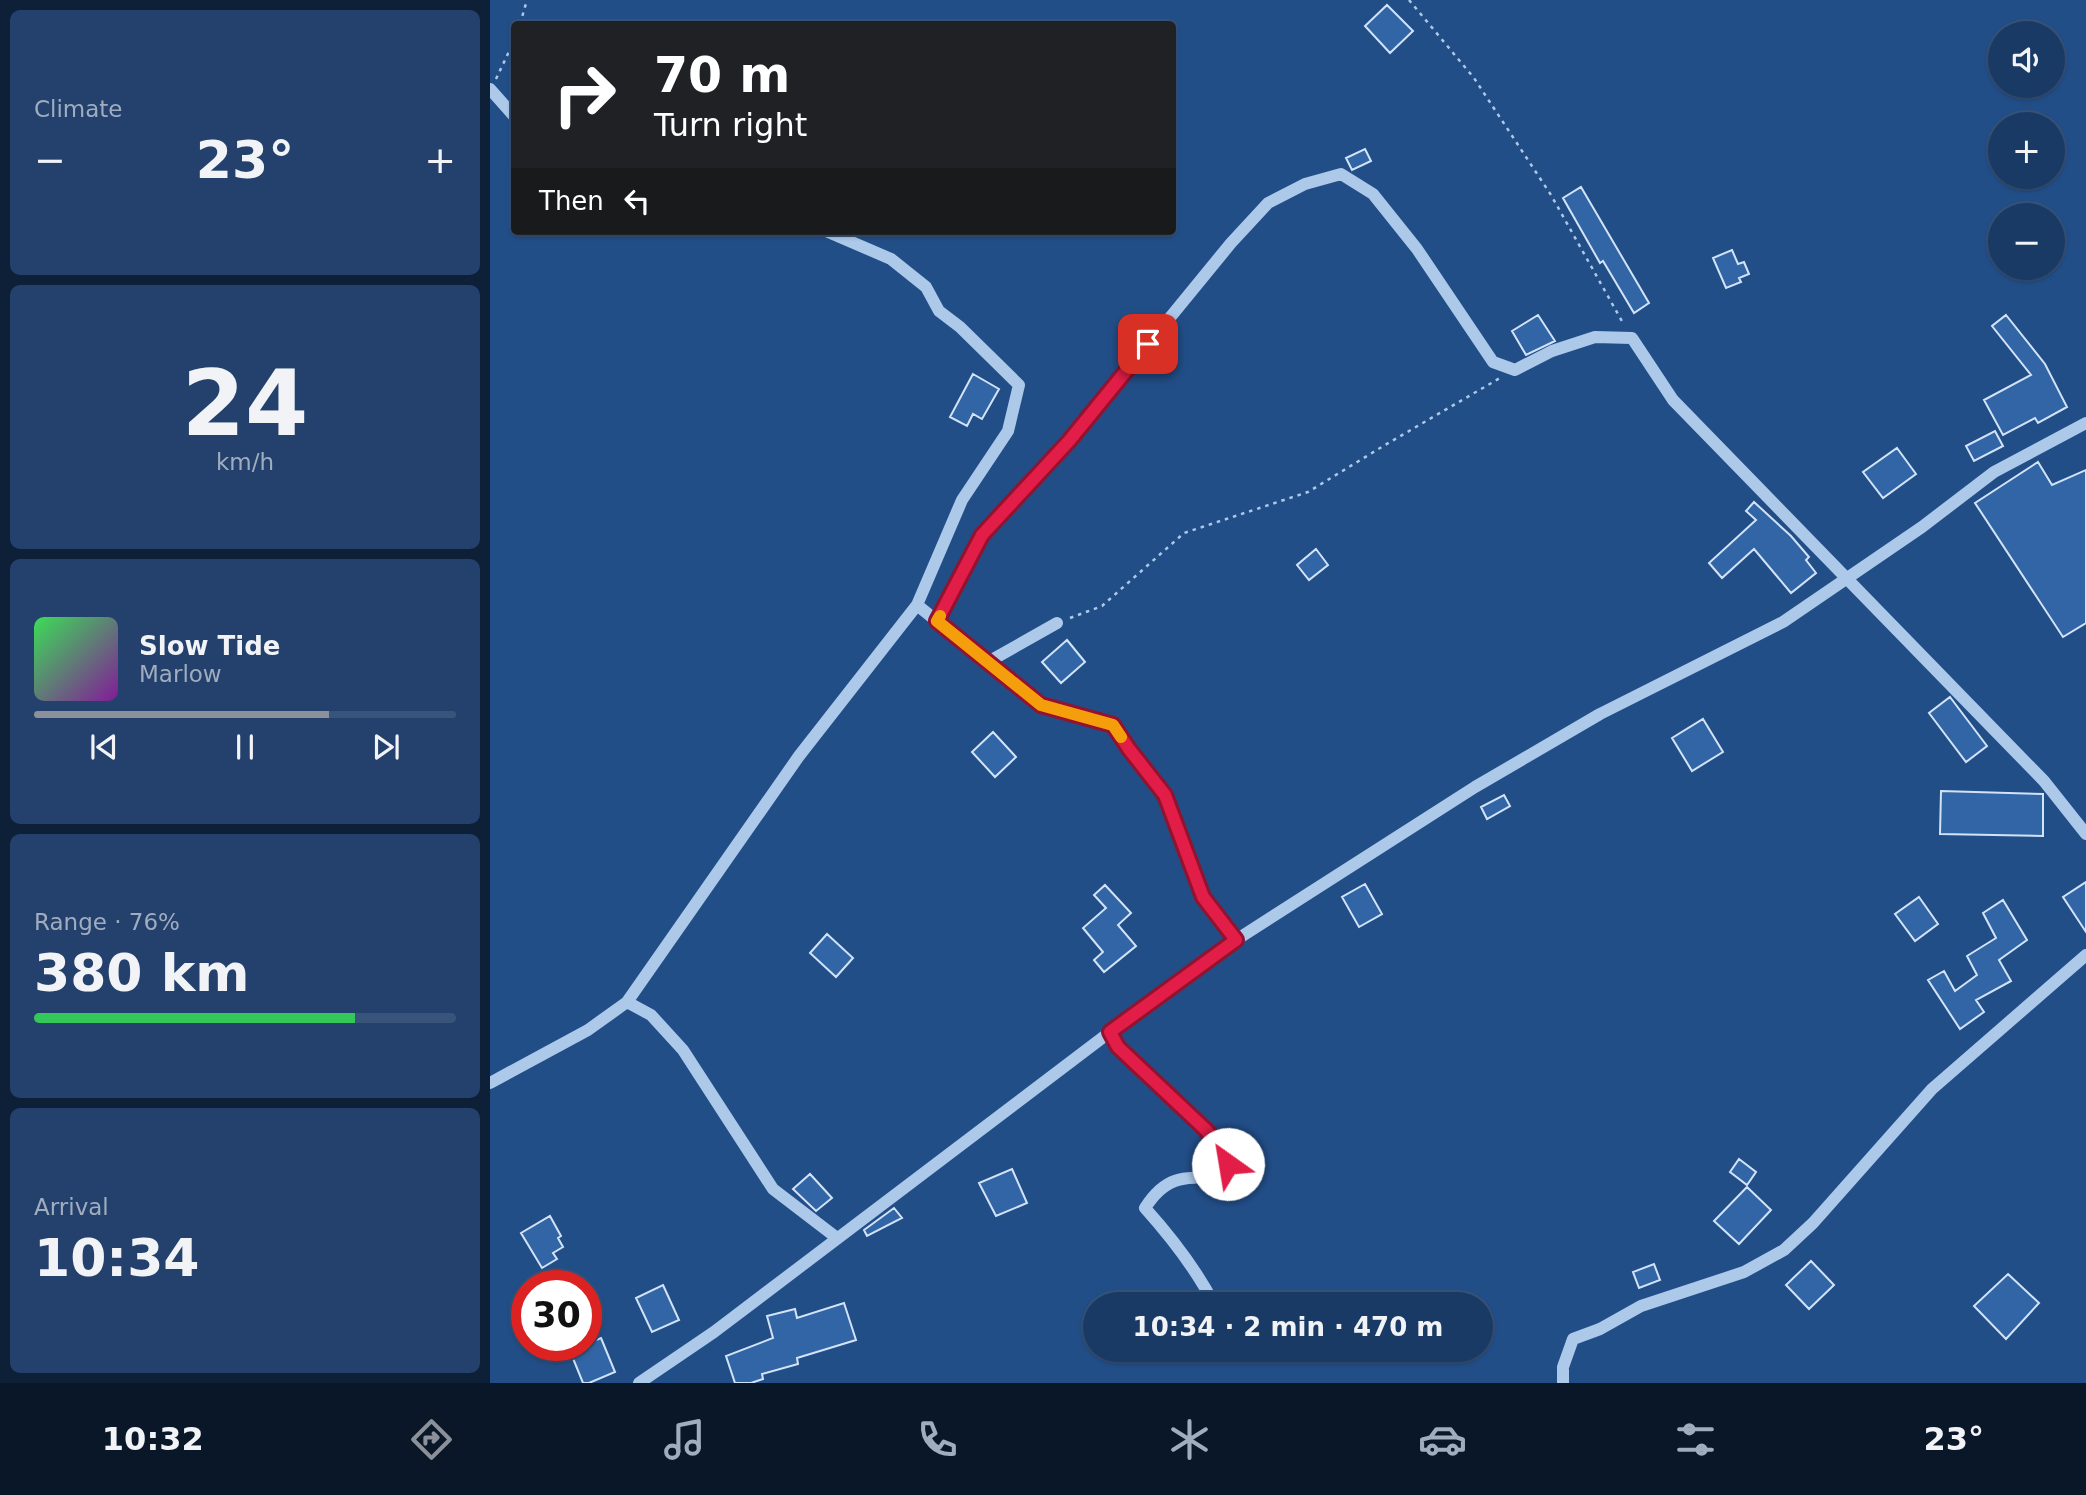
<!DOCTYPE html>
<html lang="en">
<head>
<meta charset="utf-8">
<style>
  :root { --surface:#1a3a66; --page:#23416c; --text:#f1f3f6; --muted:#9fadbf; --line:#38547a; --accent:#8c9099 }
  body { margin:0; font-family:"DejaVu Sans",sans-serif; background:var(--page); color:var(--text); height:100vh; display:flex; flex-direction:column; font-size:26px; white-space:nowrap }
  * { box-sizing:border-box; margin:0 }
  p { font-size:23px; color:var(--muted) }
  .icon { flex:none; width:38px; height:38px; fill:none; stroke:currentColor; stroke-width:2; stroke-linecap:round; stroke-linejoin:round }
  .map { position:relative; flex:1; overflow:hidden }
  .drawer { display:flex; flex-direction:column; gap:10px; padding:10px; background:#0e2038; width:490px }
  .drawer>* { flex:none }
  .guide { position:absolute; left:21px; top:21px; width:665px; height:214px; border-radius:7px; box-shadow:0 2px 5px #0004,0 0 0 2px var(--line); background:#202124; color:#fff; overflow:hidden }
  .fabs { position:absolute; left:1498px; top:21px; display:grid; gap:14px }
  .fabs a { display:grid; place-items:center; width:77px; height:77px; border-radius:50%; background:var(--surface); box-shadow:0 2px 5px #0004,0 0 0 2px var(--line); font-size:35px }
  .speed { position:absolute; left:21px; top:1270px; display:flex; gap:14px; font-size:35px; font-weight:700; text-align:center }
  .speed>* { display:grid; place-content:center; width:91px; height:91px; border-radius:50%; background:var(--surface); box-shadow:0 2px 5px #0004,0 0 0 2px var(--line); line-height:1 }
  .speed .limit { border:10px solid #d22; background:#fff; color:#111 }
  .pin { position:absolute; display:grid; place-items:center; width:60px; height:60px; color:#fff; margin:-30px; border-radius:14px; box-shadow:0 4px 10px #0006 }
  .me { position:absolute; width:77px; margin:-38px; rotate:328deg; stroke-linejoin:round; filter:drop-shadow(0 0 5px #0008) }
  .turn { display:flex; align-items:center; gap:24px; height:147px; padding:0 28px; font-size:32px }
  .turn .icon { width:91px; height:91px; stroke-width:2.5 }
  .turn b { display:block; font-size:49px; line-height:60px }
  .then { display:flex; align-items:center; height:66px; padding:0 28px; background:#0003; gap:14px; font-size:26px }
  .big { font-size:52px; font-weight:700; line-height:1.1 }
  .drawer .widget { flex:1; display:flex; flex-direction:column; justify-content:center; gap:10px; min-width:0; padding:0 24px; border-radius:10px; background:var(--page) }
  .drawer .dial { align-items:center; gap:0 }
  .dial b { font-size:91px; line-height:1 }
  .song { display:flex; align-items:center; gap:21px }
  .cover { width:84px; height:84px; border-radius:10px; background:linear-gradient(135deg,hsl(130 70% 55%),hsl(290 70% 35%)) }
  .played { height:7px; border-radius:4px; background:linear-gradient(90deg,var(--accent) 70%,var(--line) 70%) }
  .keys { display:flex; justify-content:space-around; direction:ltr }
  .heat { display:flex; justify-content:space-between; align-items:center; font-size:38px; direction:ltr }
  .charge { height:10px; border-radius:5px; background:linear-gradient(90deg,#34c759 76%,var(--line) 0) }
  .trip { position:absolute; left:593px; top:1292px; width:410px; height:70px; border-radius:35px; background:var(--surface); box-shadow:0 2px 5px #0004,0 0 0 2px var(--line); font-weight:700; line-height:70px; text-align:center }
  .dock { display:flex; height:112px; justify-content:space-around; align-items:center; background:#0a1729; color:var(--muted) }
  .dock .icon { width:49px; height:49px }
  .dock .current { color:var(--accent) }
  .dock b { font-size:32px; color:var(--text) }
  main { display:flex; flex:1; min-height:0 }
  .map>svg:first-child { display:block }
  .building { fill:#3265a5; stroke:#d2e3f7; stroke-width:2 }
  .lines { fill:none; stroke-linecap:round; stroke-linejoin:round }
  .path { stroke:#adc9ea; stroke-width:2.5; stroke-dasharray:3.5 5; stroke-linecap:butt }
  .minor { stroke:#adc9ea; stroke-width:12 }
  .route-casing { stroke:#92132f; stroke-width:18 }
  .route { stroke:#e11d48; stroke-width:12 }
  .slow { stroke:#f59e0b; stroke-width:12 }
</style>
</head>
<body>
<main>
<section class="drawer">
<div class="widget"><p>Climate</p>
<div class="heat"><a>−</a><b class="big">23°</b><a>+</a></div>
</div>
<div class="widget dial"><b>24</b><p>km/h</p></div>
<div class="widget">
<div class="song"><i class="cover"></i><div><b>Slow Tide</b><p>Marlow</p></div></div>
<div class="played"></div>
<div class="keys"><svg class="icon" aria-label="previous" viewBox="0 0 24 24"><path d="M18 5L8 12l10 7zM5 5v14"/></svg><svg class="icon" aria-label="pause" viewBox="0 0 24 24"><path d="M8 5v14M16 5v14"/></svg><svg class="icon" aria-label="next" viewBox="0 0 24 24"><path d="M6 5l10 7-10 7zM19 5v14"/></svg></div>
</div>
<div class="widget"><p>Range · 76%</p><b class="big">380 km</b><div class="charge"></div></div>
<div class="widget"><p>Arrival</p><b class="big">10:34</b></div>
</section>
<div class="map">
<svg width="1596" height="1383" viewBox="0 0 1596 1383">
  <rect width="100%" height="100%" fill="#224e88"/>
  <path class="building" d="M897,5L923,31L900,53L875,26Z
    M875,149L881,161L862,170L856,158Z
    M1091,187L1159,303L1144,313L1113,261L1110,263L1073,198Z
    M1242,250L1248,264L1254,262L1259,274L1249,278L1251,282L1236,288L1223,258Z
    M1048,315L1065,341L1036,355L1022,331Z
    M1516,315L1555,364L1577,407L1548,423L1545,418L1513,435L1494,400L1541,375L1502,326Z
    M483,374L509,389L492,419L483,414L477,426L460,417Z
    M1505,431L1513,446L1484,461L1476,446Z
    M1407,448L1426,474L1393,498L1373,472Z
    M1548,462L1562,485L1596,470V623L1573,637L1485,503Z
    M1264,502L1301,536L1319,557L1316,560L1326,573L1301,593L1264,549L1232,578L1219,563L1266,520L1256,511Z
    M826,549L838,565L819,580L807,565Z
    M577,640L595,662L571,683L552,662Z
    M1460,697L1497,746L1476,762L1439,713Z
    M1213,719L1233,752L1202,771L1182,738Z
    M503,732L526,757L505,777L482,752Z
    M1451,791L1553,794V836L1450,834Z
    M1014,795L1020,806L997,819L991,807Z
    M1596,882V932L1573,897Z
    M875,884L892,914L869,927L852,897Z
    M615,885L641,913L628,925L646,946L614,972L604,960L613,952L593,928L616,908L604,895Z
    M1429,897L1448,924L1425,941L1405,914Z
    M1513,900L1537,940L1509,960L1521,981L1486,1000L1494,1012L1470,1029L1438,980L1454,971L1465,991L1487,975L1477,956L1506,938L1493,913Z
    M337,934L363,958L346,977L320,953Z
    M1249,1159L1266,1172L1257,1185L1240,1172Z
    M522,1169L537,1203L506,1216L489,1183Z
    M320,1174L342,1198L326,1211L303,1189Z
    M1257,1187L1281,1210L1249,1244L1224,1221Z
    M404,1208L412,1218L377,1236L374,1230Z
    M60,1216L71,1236L68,1238L73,1247L63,1253L67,1259L52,1268L31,1233Z
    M1321,1261L1344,1285L1319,1309L1296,1285Z
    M1164,1264L1170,1280L1149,1288L1143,1272Z
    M1518,1274L1549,1303L1516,1339L1484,1306Z
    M173,1285L189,1320L162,1332L146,1298Z
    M354,1303L366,1340L307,1358L308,1364L272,1374L273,1379L261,1383H245L236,1356L283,1338L277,1316L305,1309L307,1318Z
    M111,1338L125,1372L99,1383H93L80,1351Z"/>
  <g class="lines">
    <path class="path" d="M919,0L984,78L1061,195L1133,323
      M30,24L37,0
      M6,79L24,41
      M580,618L612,606L694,533L818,492L895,445L1010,378"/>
    <path class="minor" d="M0,89L24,116
      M336,231L401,259L436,287L449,311L470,327L529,385L518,431L472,500L427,605L551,705L623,725L675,795L713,897L746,940
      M447,621L492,535L579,441L741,243L778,203L815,184L851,174L883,194L927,249L1003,362L1025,370L1062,351L1105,337L1142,338L1183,400L1554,781L1596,834
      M498,662L567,623
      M137,1002L161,1015L193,1050L283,1189L347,1238
      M620,1032L628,1047L734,1151L738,1164L730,1178C694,1177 676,1175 655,1208C681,1237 706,1269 724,1304
      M0,1083L98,1030L137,1002L309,756L427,605
      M149,1383L224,1332L620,1032L746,940L985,787L1110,714L1293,622L1432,527L1504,472L1596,423
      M1073,1383V1367L1083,1339L1110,1329L1151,1306L1254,1272L1294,1250L1323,1223L1442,1089L1596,955"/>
  </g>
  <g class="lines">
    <defs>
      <path id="route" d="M658,344L579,441L492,535L447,621L551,705L623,725L639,749L675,795L713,897L746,940L620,1032L628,1047L715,1129L734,1151L738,1164"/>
    </defs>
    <use href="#route" class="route-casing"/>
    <use href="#route" class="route"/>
    <path class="slow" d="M450,616L447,621L551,705L623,725L631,737"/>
  </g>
</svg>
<div class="fabs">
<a><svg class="icon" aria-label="sound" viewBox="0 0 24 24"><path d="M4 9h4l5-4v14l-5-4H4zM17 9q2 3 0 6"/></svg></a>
<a>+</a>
<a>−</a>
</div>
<div class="speed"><div class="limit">30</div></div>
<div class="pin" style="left:658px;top:344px;background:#d93025"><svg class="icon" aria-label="arrive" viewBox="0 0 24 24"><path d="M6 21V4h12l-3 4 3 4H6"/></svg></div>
<svg class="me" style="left:738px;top:1164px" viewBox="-20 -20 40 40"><circle r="19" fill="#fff"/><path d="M0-13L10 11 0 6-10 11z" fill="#e11d48"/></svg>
<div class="trip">10:34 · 2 min · 470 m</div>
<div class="guide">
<div class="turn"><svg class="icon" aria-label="right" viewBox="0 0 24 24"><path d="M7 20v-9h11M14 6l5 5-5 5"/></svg><div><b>70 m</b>Turn right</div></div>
<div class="then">Then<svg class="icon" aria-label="left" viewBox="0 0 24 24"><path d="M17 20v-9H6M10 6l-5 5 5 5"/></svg></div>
</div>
</div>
</main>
<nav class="dock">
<b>10:32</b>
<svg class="icon current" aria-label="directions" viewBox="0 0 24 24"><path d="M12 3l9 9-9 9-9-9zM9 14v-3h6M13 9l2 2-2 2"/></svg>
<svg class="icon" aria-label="music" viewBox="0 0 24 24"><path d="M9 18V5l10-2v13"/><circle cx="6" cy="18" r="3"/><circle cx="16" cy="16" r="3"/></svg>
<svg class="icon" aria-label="phone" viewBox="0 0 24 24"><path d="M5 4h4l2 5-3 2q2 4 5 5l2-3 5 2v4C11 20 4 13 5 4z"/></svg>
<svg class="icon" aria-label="climate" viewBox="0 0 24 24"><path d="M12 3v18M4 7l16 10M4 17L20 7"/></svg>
<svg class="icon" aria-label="car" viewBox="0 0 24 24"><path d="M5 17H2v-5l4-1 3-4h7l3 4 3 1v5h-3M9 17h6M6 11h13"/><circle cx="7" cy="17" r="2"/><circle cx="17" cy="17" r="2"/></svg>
<svg class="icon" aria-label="filters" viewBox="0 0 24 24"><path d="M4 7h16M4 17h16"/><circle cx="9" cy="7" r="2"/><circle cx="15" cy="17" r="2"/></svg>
<b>23°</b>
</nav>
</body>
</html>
